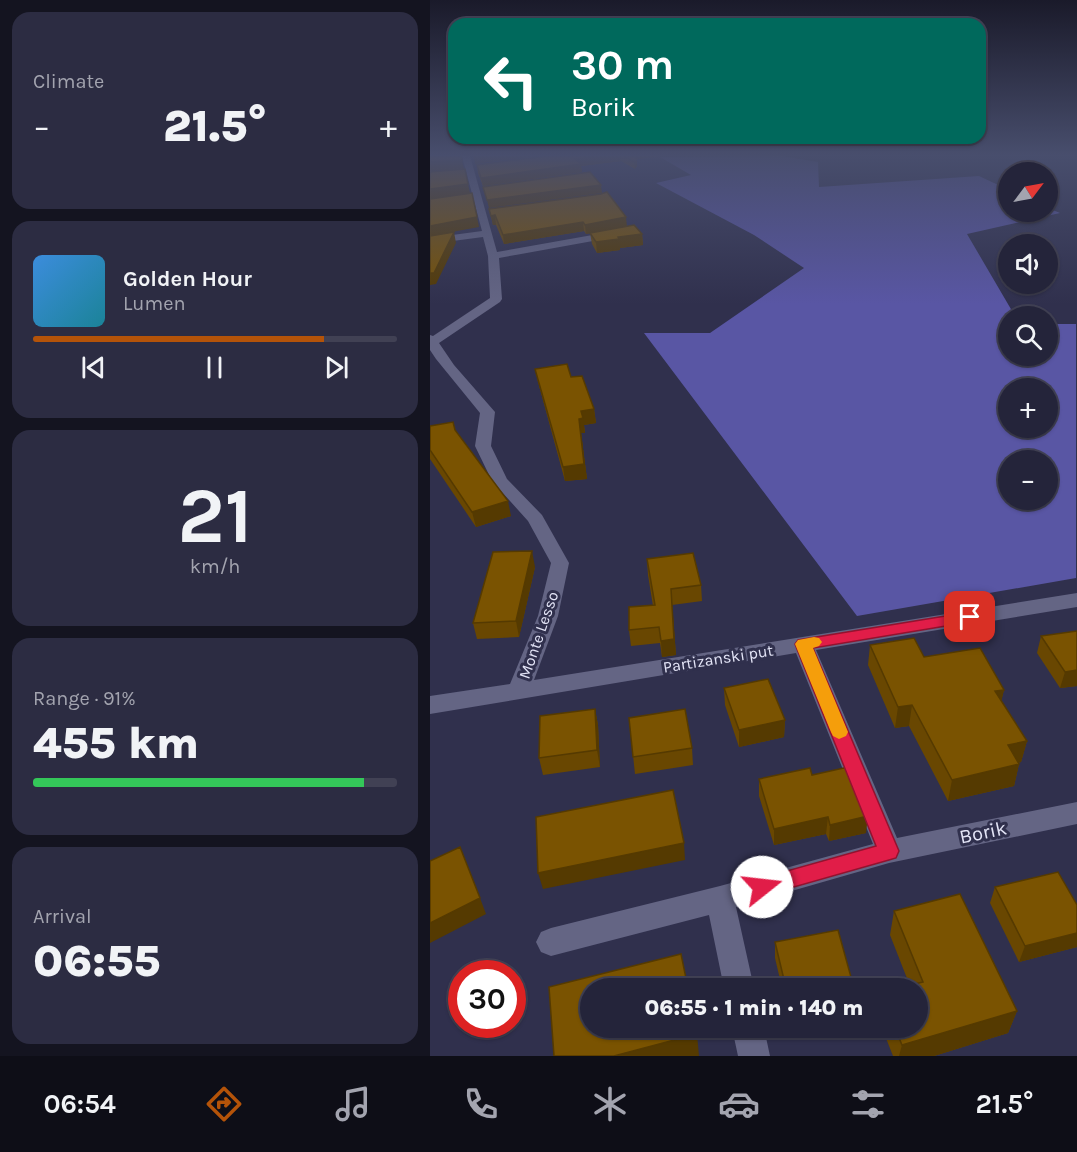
<!DOCTYPE html>
<html lang="en">
<head>
<meta charset="utf-8">
<style>
  :root { --surface:#24243a; --page:#2c2c42; --text:#f1f3f6; --muted:#a3a4af; --line:#414154; --accent:#b45309 }
  body { margin:0; font-family:Karla,sans-serif; background:var(--page); color:var(--text); height:100vh; display:flex; flex-direction:column; font-size:22px; white-space:nowrap }
  * { box-sizing:border-box; margin:0 }
  p { font-size:20px; color:var(--muted) }
  .icon { flex:none; width:33px; height:33px; fill:none; stroke:currentColor; stroke-width:2; stroke-linecap:round; stroke-linejoin:round }
  .map { position:relative; flex:1; overflow:hidden }
  .sheet { display:flex; flex-direction:column; gap:12px; padding:12px; background:#141420; width:430px }
  .sheet>* { flex:none }
  .top-card { position:absolute; left:18px; top:18px; width:538px; height:126px; border-radius:18px; box-shadow:0 2px 4px #0004,0 0 0 2px var(--line); background:#00695c; color:#fff; overflow:hidden }
  .needle { width:39px; rotate:58deg }
  .fabs { position:absolute; left:568px; top:162px; display:grid; gap:12px }
  .fabs a { display:grid; place-items:center; width:60px; height:60px; border-radius:50%; background:var(--surface); box-shadow:0 2px 4px #0004,0 0 0 2px var(--line); font-size:30px }
  .speed { position:absolute; left:18px; top:960px; display:flex; gap:12px; font-size:30px; font-weight:700; text-align:center }
  .speed>* { display:grid; place-content:center; width:78px; height:78px; border-radius:50%; background:var(--surface); box-shadow:0 2px 4px #0004,0 0 0 2px var(--line); line-height:1 }
  .speed .limit { border:9px solid #d22; background:#fff; color:#111 }
  .pin { position:absolute; display:grid; place-items:center; width:51px; height:51px; color:#fff; margin:-26px; border-radius:12px; box-shadow:0 3px 9px #0006 }
  .me { position:absolute; width:66px; margin:-33px; rotate:74deg; stroke-linejoin:round; filter:drop-shadow(0 0 4px #0008) }
  .turn { display:flex; align-items:center; gap:21px; height:126px; padding:0 24px; font-size:27px }
  .turn .icon { width:78px; height:78px; stroke-width:2.5 }
  .turn b { display:block; font-size:42px; line-height:51px }
  .big { font-size:45px; font-weight:800; line-height:1.1 }
  .sheet .tile { flex:1; display:flex; flex-direction:column; justify-content:center; gap:9px; min-width:0; padding:0 21px; border-radius:18px; background:var(--page) }
  .sheet .dial { align-items:center; gap:0 }
  .dial b { font-size:78px; line-height:1 }
  .song { display:flex; align-items:center; gap:18px }
  .cover { width:72px; height:72px; border-radius:9px; background:linear-gradient(135deg,hsl(210 70% 55%),hsl(190 70% 35%)) }
  .played { height:6px; border-radius:3px; background:linear-gradient(90deg,var(--accent) 80%,var(--line) 80%) }
  .keys { display:flex; justify-content:space-around; direction:ltr }
  .heat { display:flex; justify-content:space-between; align-items:center; font-size:33px; direction:ltr }
  .charge { height:9px; border-radius:4px; background:linear-gradient(90deg,#34c759 91%,var(--line) 0) }
  .trip { position:absolute; left:150px; top:978px; width:348px; height:60px; border-radius:30px; background:var(--surface); box-shadow:0 2px 4px #0004,0 0 0 2px var(--line); font-weight:800; line-height:60px; text-align:center }
  .tab-bar { display:flex; height:96px; justify-content:space-around; align-items:center; background:#0e0e17; color:var(--muted) }
  .tab-bar .icon { width:42px; height:42px }
  .tab-bar .active { color:var(--accent) }
  .tab-bar b { font-size:27px; color:var(--text) }
  main { display:flex; flex:1; min-height:0 }
  .map>svg:first-child { display:block }
  .forest { fill:#5956a4; fill-rule:evenodd }
  .lines { fill:none; stroke-linecap:round; stroke-linejoin:round }
  .minor { fill:#646584; fill-rule:evenodd }
  .wall { fill:#694701 }
  .shaded-wall { fill:#553a01 }
  .building { fill:#7a5301; stroke:#553a01; stroke-width:1.5 }
  .route { fill:#e11d48; stroke:#92132f; stroke-width:1.5 }
  .slow { fill:#f59e0b }
  .labels { text-anchor:middle; stroke-width:6; stroke-linejoin:round; paint-order:stroke }
  .street-label { font-size:16px; fill:#e4e5f7; stroke:#30304d }
  .near-street-label { font-size:20px; fill:#e4e5f7; stroke:#30304d }
</style>
</head>
<body>
<main>
<section class="sheet">
<div class="tile"><p>Climate</p>
<div class="heat"><a>−</a><b class="big">21.5°</b><a>+</a></div>
</div>
<div class="tile">
<div class="song"><i class="cover"></i><div><b>Golden Hour</b><p>Lumen</p></div></div>
<div class="played"></div>
<div class="keys"><svg class="icon" aria-label="previous" viewBox="0 0 24 24"><path d="M18 5L8 12l10 7zM5 5v14"/></svg><svg class="icon" aria-label="pause" viewBox="0 0 24 24"><path d="M8 5v14M16 5v14"/></svg><svg class="icon" aria-label="next" viewBox="0 0 24 24"><path d="M6 5l10 7-10 7zM19 5v14"/></svg></div>
</div>
<div class="tile dial"><b>21</b><p>km/h</p></div>
<div class="tile"><p>Range · 91%</p><b class="big">455 km</b><div class="charge"></div></div>
<div class="tile"><p>Arrival</p><b class="big">06:55</b></div>
</section>
<div class="map">
<svg width="647" height="1056" viewBox="0 0 647 1056">
  <rect width="100%" height="100%" fill="#30304d"/>
  <path class="forest" d="M352,156L388,162L389,187L549,176L579,190V212H618V208L630,213L537,234L585,316H579V356H618V324H646V578L427,616L214,333H280L374,268L324,235L226,183L261,175L230,157ZM579,388H618V428H579ZM579,460H618V500H579Z"/>
  <g class="lines">
    <path class="minor" d="M32,156H40L67,252L185,231L190,234L185,237L69,258L72,299L70,302L9,343L24,365L65,412L61,446L77,479L112,515L139,563L128,616L104,680L647,593V607L386,650L467,838L647,802V824L459,863L306,907L324,988H294L279,915L121,956L111,952L106,942L111,932L121,928L290,886L443,844L366,653L0,714V696L80,684L108,616L121,563L98,521L62,481L45,446L50,413L6,359L0,350V335L3,336L60,298L58,256L53,237L0,244V238L52,231Z
      M302,1028H334L340,1056H308Z"/>
  </g>
  <path class="wall" d="M117,156H230L207,159V166L205,169L191,161L151,166L152,172L53,186L48,173L47,165Z
    M59,209L197,226L212,234L213,245L190,248V250L167,253L162,244L160,233L156,234L154,231L74,244L66,225H63Z
    M105,369L141,377L164,409L166,423L154,425L155,433H151L157,479L135,481L108,382Z
    M0,426L25,430L81,516L46,527L0,459Z
    M217,559L271,585L272,601L242,605L246,655L232,657L230,643L201,646L199,630L223,606L218,575Z
    M105,567L89,637L47,639L43,623Z
    M647,631V686L630,688L607,653L611,636Z
    M440,645L494,657L574,690L571,701L597,741L591,762L588,763L589,764L584,786L518,801L479,726L465,728L438,665Z
    M294,688L355,720L354,737L309,747L295,705Z
    M165,709L168,725L170,767L113,775L109,758Z
    M199,718L262,748L263,765L205,774Z
    M382,775L436,833L399,841L396,834L344,845L329,796V779Z
    M565,887L647,905V947L589,962L560,903Z
    M464,911L587,1011L578,1033L504,1056H463L452,1028H488L480,986L460,935Z
    M345,942L424,988H352L345,958Z
    M360,1028H425L362,1040Z"/>
  <path class="shaded-wall" d="M44,156H108L45,164Z
    M170,156H190L191,161L151,166L152,172L53,186L51,178L145,159Z
    M201,156H230L207,159V166L205,169L204,162Z
    M32,160L34,169L0,171V162Z
    M38,184L40,193L0,199V189Z
    M171,185L172,193L59,208L57,200Z
    M65,215L66,225H63L61,216Z
    M47,217L49,227L0,236V226Z
    M196,217L197,227L156,234L155,225Z
    M153,222L154,231L74,244L73,235Z
    M24,232L26,243L6,284L0,285V273Z
    M212,234L213,245L190,248V250L167,253L166,242L188,237Z
    M164,409L166,423L154,425L155,433H151L157,479L135,481L133,467L149,419L151,411Z
    M78,501L81,516L46,527L42,512Z
    M102,551L105,567L89,637L86,621Z
    M241,589L246,655L232,657L231,641Z
    M647,670V686L630,688L635,672Z
    M574,690L569,711L565,691Z
    M482,705L479,726L465,728L468,707Z
    M165,709L168,725L170,767L167,750Z
    M355,720L354,737L309,747V730Z
    M597,741L591,762L572,766L578,745Z
    M589,764L584,786L518,801L522,780Z
    M438,816L436,833L399,841L400,825Z
    M398,817L396,834L344,845V829Z
    M254,843L255,860L113,889L108,873Z
    M50,898L56,914L0,943V923Z
    M647,933V947L589,962L595,946Z
    M587,1011L578,1033L504,1056H469L472,1045Z
    M267,1034L269,1056H184Z"/>
  <path class="building" d="M0,156H31L32,160L0,162Z
    M117,156H170L145,159L151,164L51,178L47,165Z
    M194,156H205L207,159L204,162Z
    M35,169L38,184L0,189V172Z
    M160,172L171,185L57,200L53,187Z
    M177,192L196,217L155,225L153,222L73,235L65,215L61,216L59,209L171,194Z
    M42,193L47,217L0,226V199Z
    M204,225L212,234L188,237L189,239L166,242L160,233Z
    M24,232L4,273H0V236Z
    M137,364L141,377L152,376L164,409L151,411L153,418L149,419L154,464L133,467L105,369Z
    M23,422L25,430L78,501L42,512L0,450V426Z
    M102,551L86,621L43,623L63,552Z
    M263,553L271,585L241,589L244,639L231,641L229,627L199,630V607L225,605L217,559Z
    M647,631V670L635,672L611,636Z
    M484,638L494,657L550,648L574,690L565,691L597,741L578,745L589,764L522,780L482,705L468,707L440,645Z
    M338,679L355,720L309,730L294,688Z
    M165,709L167,750L109,758L110,716Z
    M255,709L262,748L203,757L199,718Z
    M418,767L438,816L400,825L398,817L344,829L329,779L380,768L382,775Z
    M243,790L254,843L108,873L106,817Z
    M30,847L50,898L0,923V861Z
    M628,872L647,905V933L595,946L565,887Z
    M530,894L587,1011L472,1045L465,1028H488V988H469L493,982L464,911Z
    M408,930L424,988H356L345,942Z
    M251,954L258,988H160V1028H266L267,1034L184,1056H124L119,987Z"/>
  <linearGradient id="sky" x2="0" y2="1"><stop stop-color="#1a1a2a"/><stop offset="0.51" stop-color="#484e6d"/><stop offset="1" stop-color="#484e6d" stop-opacity="0"/></linearGradient>
  <rect width="647" height="304" fill="url(#sky)"/>
  <path class="route" d="M540,612L546,613L548,617L546,621L383,648L469,851L466,858L459,860L332,896L325,894L321,887L325,880L446,846L365,644L368,640Z"/>
  <path class="slow" d="M384,637L389,638L392,642L389,646L383,648L418,732L416,736L409,739L403,736L401,732L365,644L368,640Z"/>
  <g class="labels">
    <g class="street-label">
      <text transform="translate(108 635) rotate(-71)" y="6">Monte Lesso</text>
      <text transform="translate(288 658) rotate(-9)" y="6">Partizanski put</text>
    </g>
    <g class="near-street-label">
      <text transform="translate(553 832) rotate(-12)" y="7">Borik</text>
    </g>
  </g>
</svg>
<div class="fabs">
<a><svg class="needle" viewBox="-14 -14 28 28"><path d="M0-13l5 13h-10z" fill="#e53935"/><path d="M0 13l5-13h-10z" fill="#a3a4af"/></svg></a>
<a><svg class="icon" aria-label="sound" viewBox="0 0 24 24"><path d="M4 9h4l5-4v14l-5-4H4zM17 9q2 3 0 6"/></svg></a>
<a><svg class="icon" aria-label="search" viewBox="0 0 24 24"><circle cx="10" cy="10" r="6"/><path d="M15 15l6 6"/></svg></a>
<a>+</a>
<a>−</a>
</div>
<div class="speed"><div class="limit">30</div></div>
<div class="pin" style="left:540px;top:617px;background:#d93025"><svg class="icon" aria-label="arrive" viewBox="0 0 24 24"><path d="M6 21V4h12l-3 4 3 4H6"/></svg></div>
<svg class="me" style="left:332px;top:887px" viewBox="-20 -20 40 40"><circle r="19" fill="#fff"/><path d="M0-13L10 11 0 6-10 11z" fill="#e11d48"/></svg>
<div class="trip">06:55 · 1 min · 140 m</div>
<div class="top-card">
<div class="turn"><svg class="icon" aria-label="left" viewBox="0 0 24 24"><path d="M17 20v-9H6M10 6l-5 5 5 5"/></svg><div><b>30 m</b>Borik</div></div>
</div>
</div>
</main>
<nav class="tab-bar">
<b>06:54</b>
<svg class="icon active" aria-label="directions" viewBox="0 0 24 24"><path d="M12 3l9 9-9 9-9-9zM9 14v-3h6M13 9l2 2-2 2"/></svg>
<svg class="icon" aria-label="music" viewBox="0 0 24 24"><path d="M9 18V5l10-2v13"/><circle cx="6" cy="18" r="3"/><circle cx="16" cy="16" r="3"/></svg>
<svg class="icon" aria-label="phone" viewBox="0 0 24 24"><path d="M5 4h4l2 5-3 2q2 4 5 5l2-3 5 2v4C11 20 4 13 5 4z"/></svg>
<svg class="icon" aria-label="climate" viewBox="0 0 24 24"><path d="M12 3v18M4 7l16 10M4 17L20 7"/></svg>
<svg class="icon" aria-label="car" viewBox="0 0 24 24"><path d="M5 17H2v-5l4-1 3-4h7l3 4 3 1v5h-3M9 17h6M6 11h13"/><circle cx="7" cy="17" r="2"/><circle cx="17" cy="17" r="2"/></svg>
<svg class="icon" aria-label="filters" viewBox="0 0 24 24"><path d="M4 7h16M4 17h16"/><circle cx="9" cy="7" r="2"/><circle cx="15" cy="17" r="2"/></svg>
<b>21.5°</b>
</nav>
</body>
</html>
